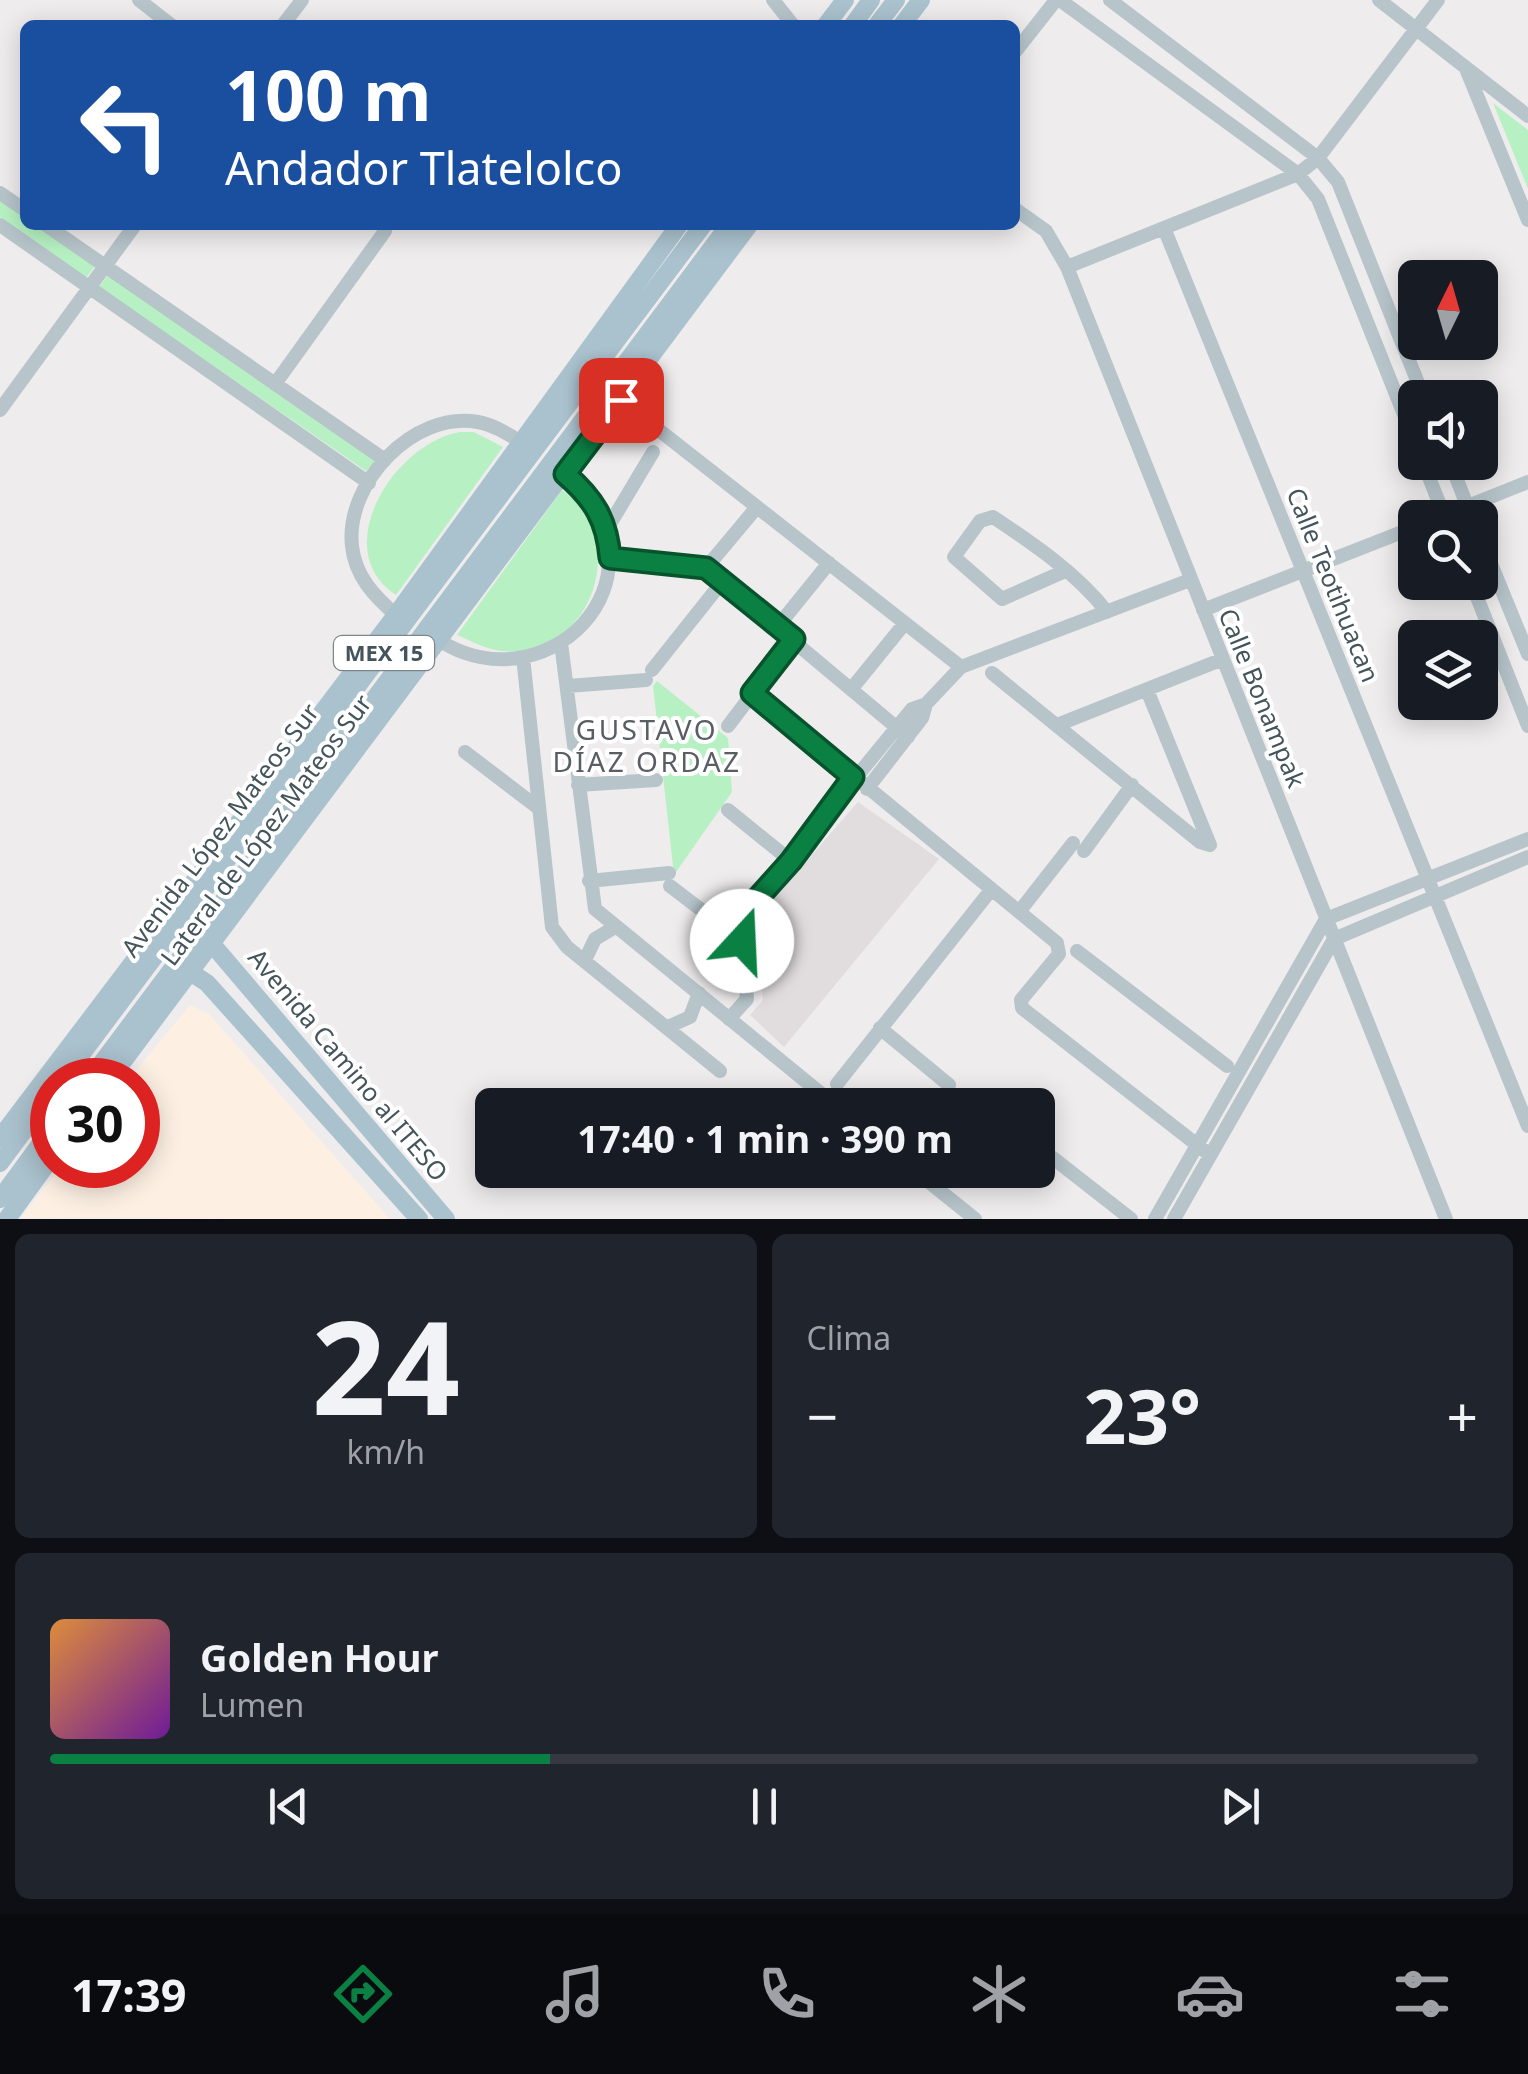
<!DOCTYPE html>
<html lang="es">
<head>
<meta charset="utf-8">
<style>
  :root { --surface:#171b24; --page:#20242c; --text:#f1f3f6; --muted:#9ea1a6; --line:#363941; --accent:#0b8043 }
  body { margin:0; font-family:"Noto Sans",sans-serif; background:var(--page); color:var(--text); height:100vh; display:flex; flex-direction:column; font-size:38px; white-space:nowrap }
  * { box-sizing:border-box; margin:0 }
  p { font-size:32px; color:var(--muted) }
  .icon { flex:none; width:55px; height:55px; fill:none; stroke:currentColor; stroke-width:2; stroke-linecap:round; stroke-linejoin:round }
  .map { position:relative; height:1219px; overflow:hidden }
  .sheet { display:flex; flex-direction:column; gap:15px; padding:15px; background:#0d0f14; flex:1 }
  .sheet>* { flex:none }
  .banner { position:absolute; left:20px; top:20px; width:1000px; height:210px; border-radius:15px; box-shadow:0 5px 25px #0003; background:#1a4fa0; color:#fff; overflow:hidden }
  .needle { width:65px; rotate:5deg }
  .fabs { position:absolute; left:1398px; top:260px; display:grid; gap:20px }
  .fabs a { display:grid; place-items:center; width:100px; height:100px; border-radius:15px; background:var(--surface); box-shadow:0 5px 25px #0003; font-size:50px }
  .speed { position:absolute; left:30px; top:1058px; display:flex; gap:20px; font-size:50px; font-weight:700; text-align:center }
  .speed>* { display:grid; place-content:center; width:130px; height:130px; border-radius:50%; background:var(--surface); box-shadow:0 5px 25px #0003; line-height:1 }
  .speed .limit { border:15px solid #d22; background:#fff; color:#111 }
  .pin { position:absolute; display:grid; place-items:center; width:85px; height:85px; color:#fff; margin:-42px; border-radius:20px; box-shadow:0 5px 15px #0006 }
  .me { position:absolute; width:110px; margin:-55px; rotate:20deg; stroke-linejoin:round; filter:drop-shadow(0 0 8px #0008) }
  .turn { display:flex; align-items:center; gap:35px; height:210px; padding:0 40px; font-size:45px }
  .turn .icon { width:130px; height:130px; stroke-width:2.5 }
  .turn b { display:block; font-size:70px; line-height:85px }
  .big { font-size:75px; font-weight:700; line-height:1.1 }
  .sheet .card { flex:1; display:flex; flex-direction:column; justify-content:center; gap:15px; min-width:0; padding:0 35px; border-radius:15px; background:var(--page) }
  .sheet .dial { align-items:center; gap:0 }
  .dial b { font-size:130px; line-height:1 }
  .song { display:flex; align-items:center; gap:30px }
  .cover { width:120px; height:120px; border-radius:15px; background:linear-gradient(135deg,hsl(30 70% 55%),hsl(280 70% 35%)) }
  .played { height:10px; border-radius:5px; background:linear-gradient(90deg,var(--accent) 35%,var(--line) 35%) }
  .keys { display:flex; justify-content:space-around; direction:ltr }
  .heat { display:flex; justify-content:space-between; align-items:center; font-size:55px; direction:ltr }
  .sheet .tiles { flex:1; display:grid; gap:15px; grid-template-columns:1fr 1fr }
  .card:last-child { grid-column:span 2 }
  .trip { position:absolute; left:475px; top:1088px; width:580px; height:100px; border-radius:15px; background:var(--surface); box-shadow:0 5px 25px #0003; font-weight:700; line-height:100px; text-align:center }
  .tabs { display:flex; height:160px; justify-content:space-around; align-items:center; background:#090b0e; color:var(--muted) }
  .tabs .icon { width:70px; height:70px }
  .tabs .active { color:var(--accent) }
  .tabs b { font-size:45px; color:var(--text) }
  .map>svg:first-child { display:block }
  .commercial { fill:#fdf0e3 }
  .education { fill:#e1dddf }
  .green { fill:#b7f1c3 }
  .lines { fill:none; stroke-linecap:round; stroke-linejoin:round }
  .minor { stroke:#b7c5cb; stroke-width:14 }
  .major { stroke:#aac2ce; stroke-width:18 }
  .route-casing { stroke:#07532c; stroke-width:25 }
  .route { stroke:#0b8043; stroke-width:18 }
  .labels { text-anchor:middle; stroke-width:8; stroke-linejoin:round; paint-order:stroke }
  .shield { fill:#fff; stroke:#7c878c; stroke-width:2.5 }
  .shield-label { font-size:22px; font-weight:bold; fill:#44545b }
  .street-label { font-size:25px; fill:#44545b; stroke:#fff }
  .neighbourhood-label { font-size:28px; letter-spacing:2.5px; fill:#595e62; stroke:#fff }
</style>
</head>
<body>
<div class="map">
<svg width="1528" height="1219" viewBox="0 0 1528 1219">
  <rect width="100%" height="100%" fill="#efeced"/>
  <path class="commercial" d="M190,1005L209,1014L390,1219L21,1218L62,1165H138V1080H128Z"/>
  <path class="education" d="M858,802L939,859L784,1047L750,1015L763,1000L755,920Z"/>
  <path class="green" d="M1493,103L1528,130V189Z
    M0,200L25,217V225H36L95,266L86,278L0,217Z
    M108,275L376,462L366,471L99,287Z
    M460,432H474L503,447L396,595C327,550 394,443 460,432Z
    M562,490C633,542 591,659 501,651C486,649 471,641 457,635Z
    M657,681L728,738L732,792L674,875L653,686Z"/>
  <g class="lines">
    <path class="minor" d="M139,0L171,25
      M773,0L793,25
      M1060,0L1298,174L1318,199L1415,442
      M1110,0L1318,158L1338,182L1424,398
      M1379,0L1528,116
      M283,25L302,0
      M1015,52L1056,0
      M1467,71L1528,220
      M0,193L25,210
      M1015,209L1046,231L1067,267L1446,1219
      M0,225L369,483
      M46,225L385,460
      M1164,228L1528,1126
      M1067,267L1298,174L1318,158L1438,0
      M275,384L385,231
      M0,410L135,225
      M655,427L961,667
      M1423,462L1445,518
      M1450,462L1472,518
      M1438,518L1528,482
      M607,529L653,452
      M1480,537L1528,654
      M610,558L706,568L908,737
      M706,568L757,507
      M1065,571L1002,599L954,557L980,521L993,517C1032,543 1078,574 1107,612
      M1471,582L1528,726
      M1203,610L1415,527
      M396,615C374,596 355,576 352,546C345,483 414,410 478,422C495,425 511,436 526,445
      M778,626L829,563
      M430,634C541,717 682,577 565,475
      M561,643L595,909L835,1105
      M523,657L552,927L567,947L720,1071
      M652,670L722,582
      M992,673L1200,842L1210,845
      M568,686L646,680
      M853,687L905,623
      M1147,690L1210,845
      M753,693L1057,943L1059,954L1021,1000L1022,1008L1210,1155
      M1057,725L1223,659
      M728,726L794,639
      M465,752L537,807
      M578,785L656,780
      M867,789L922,718L926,704
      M728,810L791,861
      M1084,851L1132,785
      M589,881L669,873
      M670,886L742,941
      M1019,912L1073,843
      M1077,951L1227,1066
      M585,960L595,939L615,927
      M729,1019L747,999L742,941L748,909L912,709L926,704L961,667L1190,580
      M668,1027L690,1017L699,993
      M880,1028L949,1085
      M837,1084L991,890
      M1053,1158L1131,1219
      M914,1170L975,1219
      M1155,1219L1326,919L1528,839
      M1174,1219L1334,939L1528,857"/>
    <path class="major" d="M826,25L845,0
      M853,25L871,0
      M877,25L896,0
      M902,25L921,0
      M212,944L446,1219
      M190,972L207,983L419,1219
      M62,1080L703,225
      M89,1080L729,225
      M109,1080L749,225
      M0,1138L396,615L679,225
      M0,1163L52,1093
      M0,1199L52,1128
      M7,1219L52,1157"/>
  </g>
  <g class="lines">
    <defs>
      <path id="route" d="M621,400L565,474C594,499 607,520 610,558L706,568L794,639L752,693L853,777L791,861L748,909L742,941"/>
    </defs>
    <use href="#route" class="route-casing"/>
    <use href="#route" class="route"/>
  </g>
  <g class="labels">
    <rect class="shield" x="334" y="636" width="100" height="34" rx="8"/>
    <g class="shield-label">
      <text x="384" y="661">MEX 15</text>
    </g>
    <g class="street-label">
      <text transform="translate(1333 585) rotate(68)" y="9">Calle Teotihuacan</text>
      <text transform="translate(1262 698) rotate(68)" y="9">Calle Bonampak</text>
      <text transform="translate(220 830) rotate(-53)" y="9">Avenida López Mateos Sur</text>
      <text transform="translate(266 830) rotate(-53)" y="9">Lateral de López Mateos Sur</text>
      <text transform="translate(348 1065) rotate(50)" y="9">Avenida Camino al ITESO</text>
    </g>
    <g class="neighbourhood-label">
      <text x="647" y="740">GUSTAVO<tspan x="647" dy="32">DÍAZ ORDAZ</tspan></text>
    </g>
  </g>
</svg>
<div class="fabs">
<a><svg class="needle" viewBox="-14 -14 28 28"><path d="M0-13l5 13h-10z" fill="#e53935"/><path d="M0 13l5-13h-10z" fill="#9ea1a6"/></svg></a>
<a><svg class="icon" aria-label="sound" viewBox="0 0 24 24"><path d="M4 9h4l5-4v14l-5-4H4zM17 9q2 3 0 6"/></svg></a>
<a><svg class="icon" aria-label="search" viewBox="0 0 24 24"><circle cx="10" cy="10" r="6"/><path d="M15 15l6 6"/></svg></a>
<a><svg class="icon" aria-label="layers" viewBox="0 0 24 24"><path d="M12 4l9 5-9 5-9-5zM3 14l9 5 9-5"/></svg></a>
</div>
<div class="speed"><div class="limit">30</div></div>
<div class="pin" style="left:621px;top:400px;background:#d93025"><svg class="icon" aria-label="arrive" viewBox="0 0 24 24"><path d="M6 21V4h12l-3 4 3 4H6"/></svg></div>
<svg class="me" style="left:742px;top:941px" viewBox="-20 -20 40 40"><circle r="19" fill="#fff"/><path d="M0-13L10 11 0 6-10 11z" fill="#0b8043"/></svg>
<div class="trip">17:40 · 1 min · 390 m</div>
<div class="banner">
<div class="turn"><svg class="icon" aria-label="left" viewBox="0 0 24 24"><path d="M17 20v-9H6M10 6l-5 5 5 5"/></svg><div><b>100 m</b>Andador Tlatelolco</div></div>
</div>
</div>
<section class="sheet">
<div class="tiles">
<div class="card dial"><b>24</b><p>km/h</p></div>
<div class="card"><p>Clima</p>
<div class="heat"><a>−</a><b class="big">23°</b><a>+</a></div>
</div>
<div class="card">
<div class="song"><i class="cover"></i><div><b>Golden Hour</b><p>Lumen</p></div></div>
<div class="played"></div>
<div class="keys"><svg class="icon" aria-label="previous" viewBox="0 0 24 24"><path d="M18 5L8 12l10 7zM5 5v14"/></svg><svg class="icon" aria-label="pause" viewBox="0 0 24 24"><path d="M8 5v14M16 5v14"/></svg><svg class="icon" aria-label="next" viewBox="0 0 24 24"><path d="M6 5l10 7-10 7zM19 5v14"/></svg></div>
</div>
</div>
</section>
<nav class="tabs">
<b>17:39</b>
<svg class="icon active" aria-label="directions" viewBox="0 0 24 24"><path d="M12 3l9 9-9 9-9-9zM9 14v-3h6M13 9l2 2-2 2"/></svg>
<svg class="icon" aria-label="music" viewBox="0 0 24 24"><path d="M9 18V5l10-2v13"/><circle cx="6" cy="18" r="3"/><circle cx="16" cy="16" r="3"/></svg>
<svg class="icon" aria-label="phone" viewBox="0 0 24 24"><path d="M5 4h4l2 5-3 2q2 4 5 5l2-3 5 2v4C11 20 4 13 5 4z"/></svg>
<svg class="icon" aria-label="climate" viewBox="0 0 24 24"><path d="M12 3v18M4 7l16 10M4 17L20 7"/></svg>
<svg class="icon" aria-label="car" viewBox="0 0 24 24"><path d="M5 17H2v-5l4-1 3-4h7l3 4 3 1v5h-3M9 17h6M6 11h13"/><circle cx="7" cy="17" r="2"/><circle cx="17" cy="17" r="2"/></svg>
<svg class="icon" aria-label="filters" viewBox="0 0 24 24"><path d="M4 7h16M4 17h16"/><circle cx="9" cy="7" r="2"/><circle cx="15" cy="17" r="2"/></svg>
</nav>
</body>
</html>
